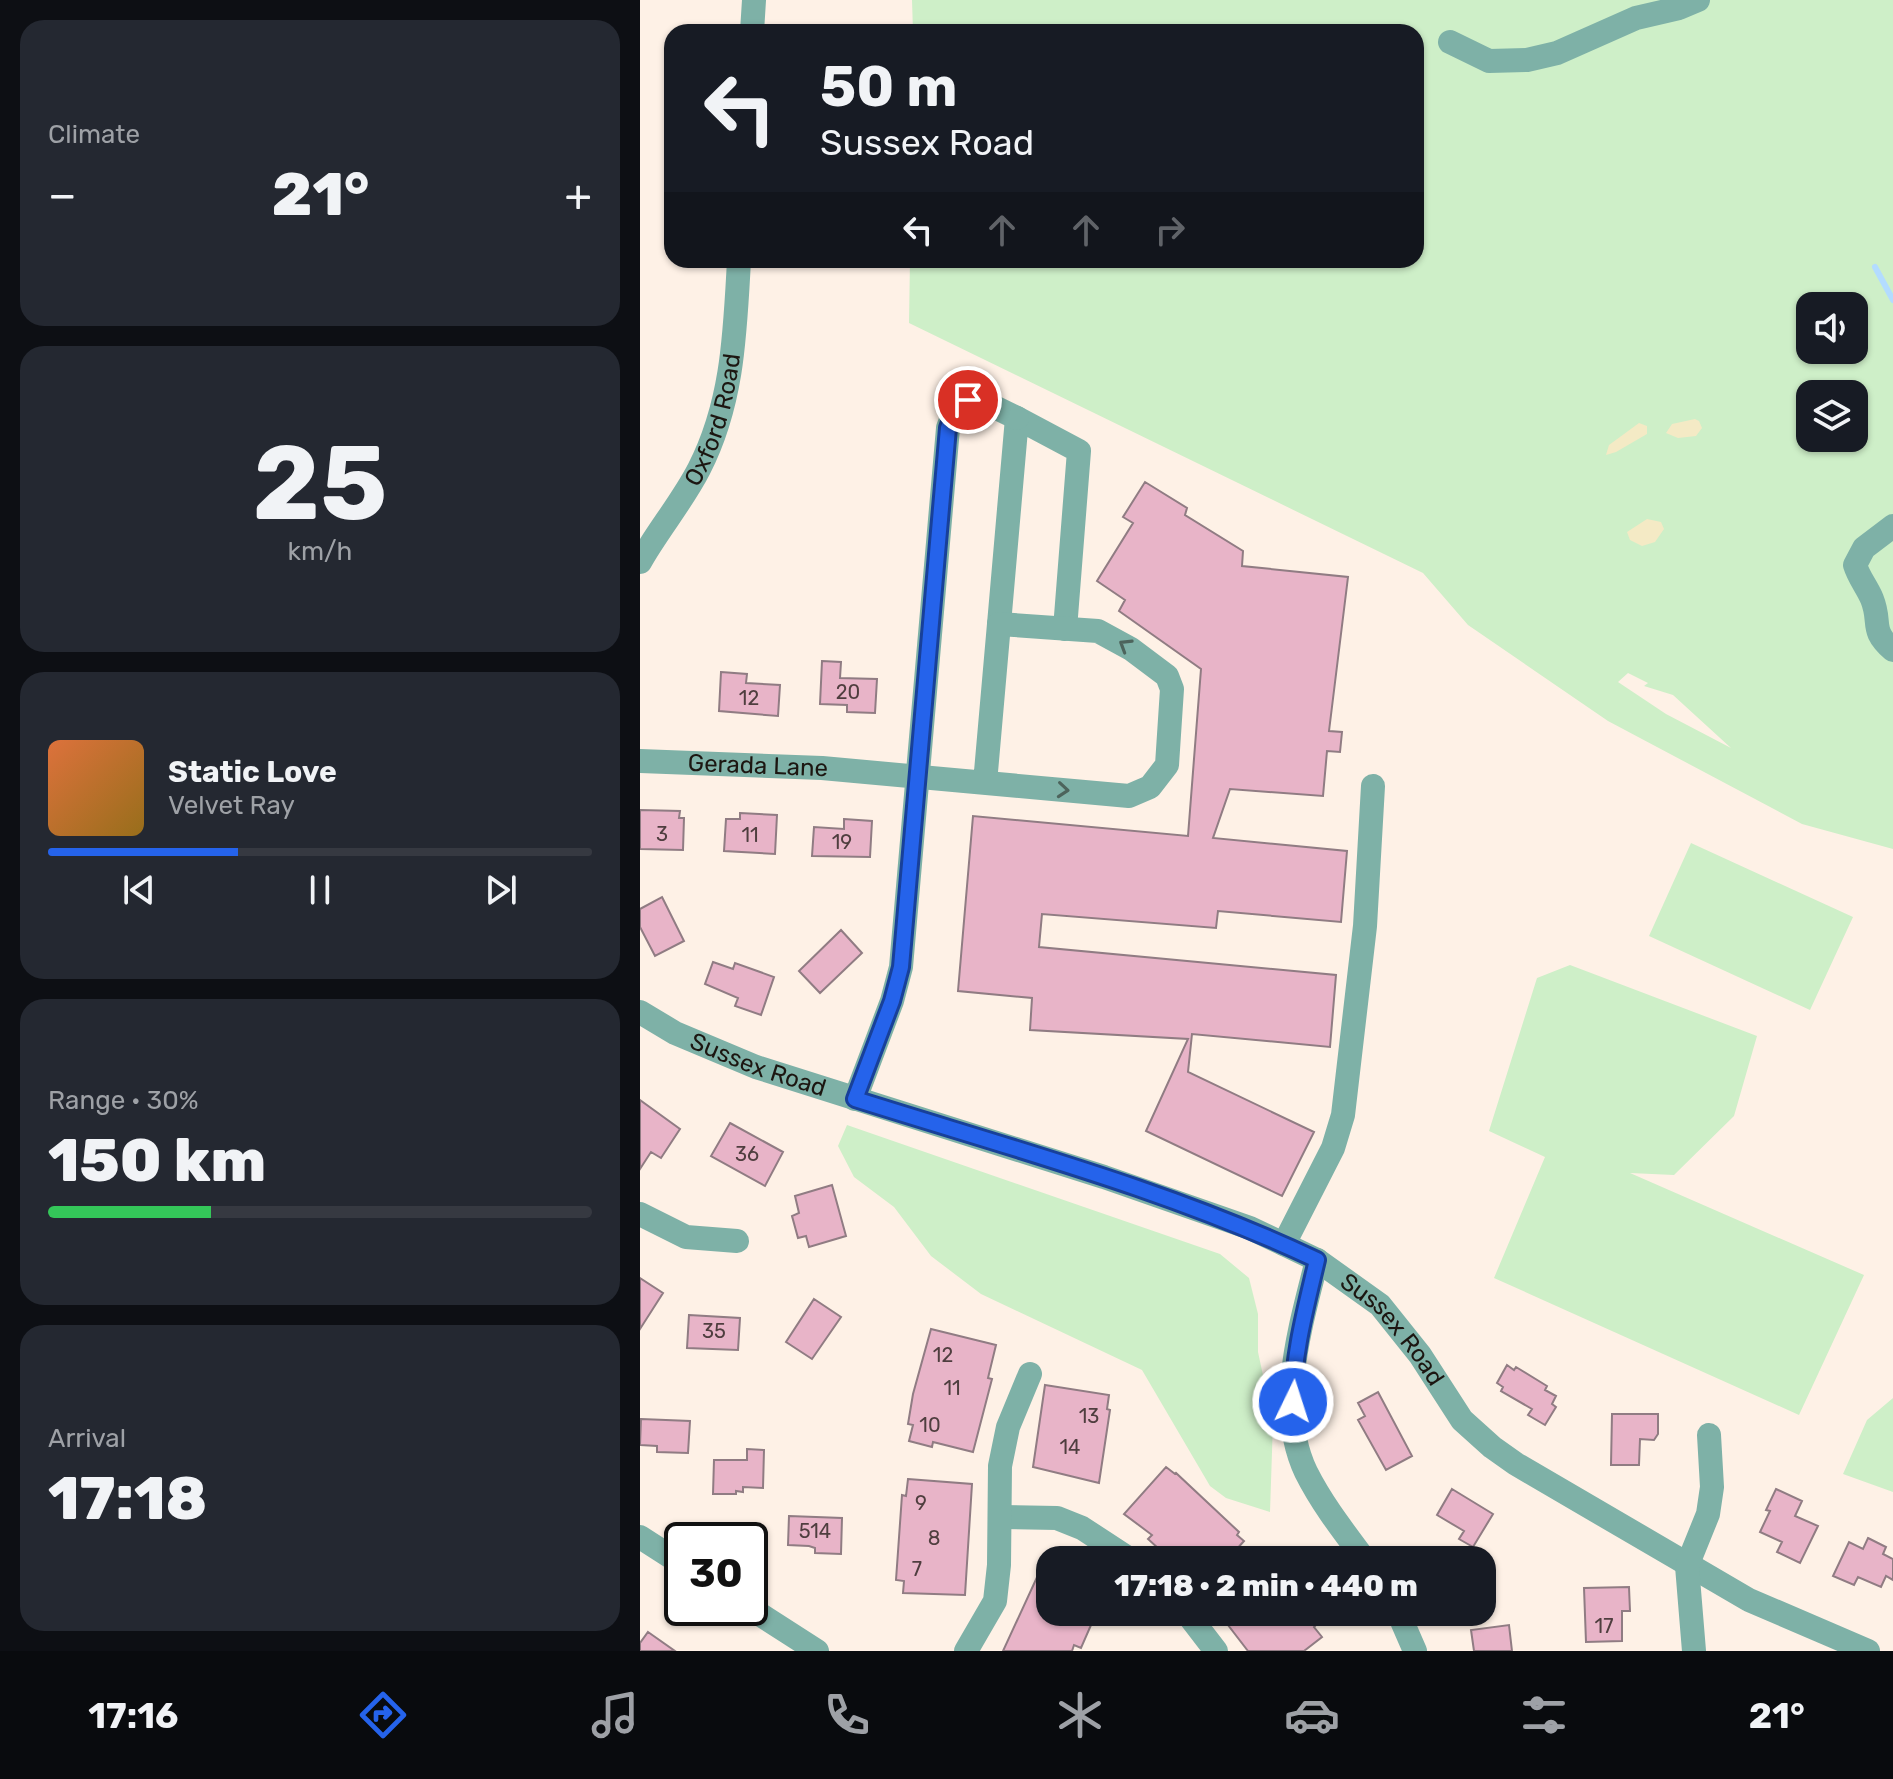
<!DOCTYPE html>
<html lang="en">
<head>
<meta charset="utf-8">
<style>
  :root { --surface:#171b24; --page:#242831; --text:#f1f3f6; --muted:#9ea1a6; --line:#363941; --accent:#2563eb }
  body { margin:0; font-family:Rubik,sans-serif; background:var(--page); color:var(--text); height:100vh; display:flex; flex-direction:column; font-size:30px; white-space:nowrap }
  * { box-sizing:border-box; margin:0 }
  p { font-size:26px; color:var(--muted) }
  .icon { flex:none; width:44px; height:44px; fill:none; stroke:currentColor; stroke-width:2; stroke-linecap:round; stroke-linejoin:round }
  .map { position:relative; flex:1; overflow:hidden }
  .side { display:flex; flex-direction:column; gap:20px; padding:20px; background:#0d0f14; width:640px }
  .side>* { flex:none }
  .top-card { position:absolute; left:24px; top:24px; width:760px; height:244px; border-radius:24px; box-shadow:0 2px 6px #0004; background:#171b24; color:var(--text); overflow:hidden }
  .buttons { position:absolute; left:1156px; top:292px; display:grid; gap:16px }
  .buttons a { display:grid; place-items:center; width:72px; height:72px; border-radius:16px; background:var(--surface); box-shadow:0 2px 6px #0004; font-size:40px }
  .speed { position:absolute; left:24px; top:1522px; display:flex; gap:16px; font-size:40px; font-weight:700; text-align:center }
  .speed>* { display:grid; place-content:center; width:104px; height:104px; border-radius:50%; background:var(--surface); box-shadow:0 2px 6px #0004; line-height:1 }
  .speed .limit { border:4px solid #111; border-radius:12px; background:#fff; color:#111 }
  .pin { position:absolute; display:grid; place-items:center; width:68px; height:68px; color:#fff; margin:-34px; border:4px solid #fff; border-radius:50%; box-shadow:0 2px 8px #0007 }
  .me { position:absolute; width:88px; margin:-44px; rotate:4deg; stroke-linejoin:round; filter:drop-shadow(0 0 6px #0008) }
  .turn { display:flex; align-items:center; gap:28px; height:168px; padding:0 24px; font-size:36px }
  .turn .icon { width:104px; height:104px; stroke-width:2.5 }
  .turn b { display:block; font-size:56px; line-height:68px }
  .lanes { display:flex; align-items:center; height:76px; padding:0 24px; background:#0003; justify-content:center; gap:40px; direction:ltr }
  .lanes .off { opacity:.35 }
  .big { font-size:60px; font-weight:800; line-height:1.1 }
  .side .card { flex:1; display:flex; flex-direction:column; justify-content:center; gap:12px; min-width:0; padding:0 28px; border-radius:24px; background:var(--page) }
  .side .dial { align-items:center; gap:0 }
  .dial b { font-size:104px; line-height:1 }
  .song { display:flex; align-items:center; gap:24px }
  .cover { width:96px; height:96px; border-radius:12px; background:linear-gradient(135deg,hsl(20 70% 55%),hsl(40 70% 35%)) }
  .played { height:8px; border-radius:4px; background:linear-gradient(90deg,var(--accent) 35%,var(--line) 35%) }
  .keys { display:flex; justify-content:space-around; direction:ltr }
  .heat { display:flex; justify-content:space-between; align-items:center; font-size:44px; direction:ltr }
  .charge { height:12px; border-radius:6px; background:linear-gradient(90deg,#34c759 30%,var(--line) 0) }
  .trip { position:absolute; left:396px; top:1546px; width:460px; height:80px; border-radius:24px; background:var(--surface); box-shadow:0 2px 6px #0004; font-weight:800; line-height:80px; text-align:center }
  .dock { display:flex; height:128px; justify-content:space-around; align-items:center; background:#090b0e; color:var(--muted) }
  .dock .icon { width:56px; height:56px }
  .dock .current { color:var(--accent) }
  .dock b { font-size:36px; color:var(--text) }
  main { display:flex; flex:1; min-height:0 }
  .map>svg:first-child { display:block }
  .green { fill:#ceefc8; fill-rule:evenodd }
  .sand { fill:#f4eac5 }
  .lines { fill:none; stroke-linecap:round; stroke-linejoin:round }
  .stream { stroke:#b3dcff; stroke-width:6 }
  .building { fill:#e8b4c8; stroke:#907c83; stroke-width:2 }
  .minor { stroke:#7eb1a7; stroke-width:24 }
  .oneway { stroke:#4d645c }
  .route-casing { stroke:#184099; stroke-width:20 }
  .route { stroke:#2563eb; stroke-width:14 }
  .labels { text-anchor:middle; stroke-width:8; stroke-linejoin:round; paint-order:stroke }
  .number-label { font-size:20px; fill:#4f3e3f }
  .street-label { font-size:24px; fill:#1c1611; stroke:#fff }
</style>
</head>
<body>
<main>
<section class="side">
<div class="card"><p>Climate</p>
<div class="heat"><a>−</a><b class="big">21°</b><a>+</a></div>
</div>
<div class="card dial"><b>25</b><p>km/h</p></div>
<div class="card">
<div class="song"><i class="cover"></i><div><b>Static Love</b><p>Velvet Ray</p></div></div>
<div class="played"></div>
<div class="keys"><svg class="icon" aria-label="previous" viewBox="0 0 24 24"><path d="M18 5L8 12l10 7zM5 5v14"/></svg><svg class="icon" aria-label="pause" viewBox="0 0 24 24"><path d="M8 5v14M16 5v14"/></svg><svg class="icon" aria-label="next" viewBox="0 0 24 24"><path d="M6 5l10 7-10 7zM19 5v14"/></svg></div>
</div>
<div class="card"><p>Range · 30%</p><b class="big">150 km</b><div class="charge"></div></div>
<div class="card"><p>Arrival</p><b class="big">17:18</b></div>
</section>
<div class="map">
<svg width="1253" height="1651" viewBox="0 0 1253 1651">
  <rect width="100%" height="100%" fill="#fef1e6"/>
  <path class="green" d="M272,0H1253V849L1162,824L968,721L828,625L783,573L269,323L270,260H776V32H273ZM1170,306H1214V350H1170ZM1170,394H1214V438H1170ZM988,673L1008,683L1004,686L1033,695L1091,748L1026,714L978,682Z
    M1051,843L1213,917L1170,1010L1009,936Z
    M930,965L1117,1036L1094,1116L1034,1175L990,1173L1224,1275L1159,1415L854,1278L905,1157L849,1131L897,978Z
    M207,1125L580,1254L609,1278L618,1314V1352L633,1422L630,1512L586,1498L570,1486L502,1370L341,1294L291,1256L254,1207L214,1177L198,1146Z
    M1253,1398V1492L1203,1474L1227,1420Z"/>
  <path class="sand" d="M1055,419L1059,421L1062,428L1056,436L1038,438L1026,433L1032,424Z
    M999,423L1007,426V434L976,452L966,455L969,445Z
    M1007,519L1021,522L1024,529L1015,542L1002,546L990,540L987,532Z"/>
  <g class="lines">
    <path class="stream" d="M1235,267L1253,300"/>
  </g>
  <path class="building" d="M505,482L547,508L545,515L603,551L602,566L708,577L689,731L702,732L700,752L687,751L683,796L590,789L573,838L707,851L701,922L578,911L576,928L402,914L399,947L696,975L690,1047L552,1034L548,1072L674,1132L642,1196L506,1131L548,1039L390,1030L392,998L318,991L333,816L548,836L561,669L479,611L485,600L457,581L493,523L483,517Z
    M182,661L201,662L200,678L237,679L235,713L207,712V705L180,704Z
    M81,672L107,674L106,683L140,685L138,716L79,711Z
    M0,810L40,811L39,818H44L43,850L0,849Z
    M100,813L137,815L135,854L84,851L86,819H100Z
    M204,819L232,821L230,857L172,856L174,827L204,829Z
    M22,897L44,941L15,956L0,927V909Z
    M201,930L222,953L180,993L159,971Z
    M73,962L93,969L95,963L134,977L121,1015L95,1006L98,998L65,984Z
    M0,1100L40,1129L21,1158L11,1152L0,1169Z
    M90,1123L143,1152L125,1186L71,1156Z
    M192,1185L206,1236L169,1247L166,1236L158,1238L152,1216L159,1213L155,1196Z
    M0,1278L23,1293L0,1329Z
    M174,1299L201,1317L172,1359L146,1342Z
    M49,1315L100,1318L98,1350L47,1348Z
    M291,1329L356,1345L348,1378L352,1379L333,1452L293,1442L292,1447L269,1441L273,1425L268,1424L273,1394Z
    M867,1365L874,1370L876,1367L907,1386L905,1390L916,1396L912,1404L916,1407L905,1425L888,1415L892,1409L861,1391L863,1387L857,1383Z
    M405,1385L469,1395L467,1409L470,1410L459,1483L393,1467Z
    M738,1392L772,1456L746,1470L718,1420L725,1416L718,1403Z
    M972,1414H1018V1434L1014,1440L1000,1439L999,1465H971Z
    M1,1419L50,1421L48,1453L17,1452V1446L0,1445Z
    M107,1449L124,1450L123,1488L103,1487V1492L96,1491V1494H73L74,1460H107Z
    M526,1467L535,1474L536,1473L599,1532L597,1535L604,1541L587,1560H531L508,1539L512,1535L484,1514Z
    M268,1479L332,1484L325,1595L263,1593L264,1581L256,1580L262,1495L266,1496Z
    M812,1489L853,1514L833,1547L819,1539L824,1531L797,1515Z
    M1136,1489L1162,1501L1155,1516L1178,1526L1160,1563L1137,1552L1142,1542L1120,1532L1130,1511L1126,1510Z
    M149,1516L202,1518L201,1554L175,1553V1548L169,1546L148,1545Z
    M1228,1538L1246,1547L1243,1554L1253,1559V1580L1246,1576L1241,1587L1218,1577L1214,1585L1193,1576L1209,1542L1223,1549Z
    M410,1549V1594L401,1612H450L445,1623L451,1625L441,1648L434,1645L432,1651H363Z
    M989,1587L990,1611H982V1641L946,1642L944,1588Z
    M578,1612H668L677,1624L674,1627L682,1637L664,1651H608Z
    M869,1625L872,1651H834L831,1630Z
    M8,1632L35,1651H0V1643Z"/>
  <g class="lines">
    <g class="minor">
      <path d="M112,32L114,0"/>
      <path d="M810,42L849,61L887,60L917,53L996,18L1039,8L1058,0"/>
      <path d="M1253,526L1224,548L1215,565C1219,578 1227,587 1232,599C1242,624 1229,629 1253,650"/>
      <path id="s1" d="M0,562C18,530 42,502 59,469C93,403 95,333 99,260"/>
      <path d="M359,624L377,418L439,451L425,629"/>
      <path id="s2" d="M0,761L182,768L489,796L510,787L527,765L532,689L527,676L491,649L458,631L359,624L345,783"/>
      <path id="s3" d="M0,1012L35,1033L116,1067L464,1177L610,1228L677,1260L740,1305L780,1355L822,1420L852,1447L876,1464L1109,1600L1228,1651"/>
      <path d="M215,1099L252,1001L261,967L308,428L315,409L328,400L342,401L377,418"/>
      <path d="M0,1214L46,1237L97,1241"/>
      <path d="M644,1244L693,1148L703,1115L725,926L733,786"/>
      <path d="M677,1260C661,1325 635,1407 666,1472C682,1504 704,1532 725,1560"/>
      <path d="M360,1517L417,1518L442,1528L491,1560"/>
      <path d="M0,1537L42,1564"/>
      <path d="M110,1608L177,1651"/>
      <path d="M546,1612L576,1651"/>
      <path d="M758,1612L775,1651"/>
      <path d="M326,1651L355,1601L359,1565L360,1466L368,1427L390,1374"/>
      <path d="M1054,1651L1047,1566L1068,1514L1072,1487L1069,1435"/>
    </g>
  </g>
  <defs><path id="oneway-chevron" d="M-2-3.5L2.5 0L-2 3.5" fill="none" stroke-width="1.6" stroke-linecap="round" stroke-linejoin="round" transform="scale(2)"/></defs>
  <g class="oneway">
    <use href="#oneway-chevron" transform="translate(485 645) rotate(-148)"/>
    <use href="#oneway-chevron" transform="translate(423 790) rotate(5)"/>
  </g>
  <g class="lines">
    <defs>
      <path id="route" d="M328,400L315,409L308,428L261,967L252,1001L215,1099C370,1148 529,1190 677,1260C666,1307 653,1354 653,1402"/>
    </defs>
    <use href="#route" class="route-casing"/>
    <use href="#route" class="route"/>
  </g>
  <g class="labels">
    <g class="number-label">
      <text x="208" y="699">20</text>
      <text x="109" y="705">12</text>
      <text x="22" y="841">3</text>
      <text x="110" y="842">11</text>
      <text x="202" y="849">19</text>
      <text x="107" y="1161">36</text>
      <text x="74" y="1338">35</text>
      <text x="303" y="1362">12</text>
      <text x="312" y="1395">11</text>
      <text x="449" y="1423">13</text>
      <text x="290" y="1432">10</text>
      <text x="430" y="1454">14</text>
      <text x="281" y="1510">9</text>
      <text x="175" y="1538">514</text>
      <text x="294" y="1545">8</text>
      <text x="277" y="1576">7</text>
      <text x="964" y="1633">17</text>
    </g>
    <g class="street-label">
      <text dy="8" stroke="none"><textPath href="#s1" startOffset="162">Oxford Road</textPath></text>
      <text dy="8" stroke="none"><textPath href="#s2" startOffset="118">Gerada Lane</textPath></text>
      <text dy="8" stroke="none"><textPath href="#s3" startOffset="130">Sussex Road</textPath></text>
      <text dy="8" stroke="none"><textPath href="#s3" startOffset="826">Sussex Road</textPath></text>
    </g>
  </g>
</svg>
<div class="buttons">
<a><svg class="icon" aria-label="sound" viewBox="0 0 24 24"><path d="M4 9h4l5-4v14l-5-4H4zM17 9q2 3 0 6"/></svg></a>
<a><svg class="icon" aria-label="layers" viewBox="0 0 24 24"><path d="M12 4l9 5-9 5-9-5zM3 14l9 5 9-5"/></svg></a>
</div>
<div class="speed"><div class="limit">30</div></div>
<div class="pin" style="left:328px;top:400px;background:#d93025"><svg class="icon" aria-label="arrive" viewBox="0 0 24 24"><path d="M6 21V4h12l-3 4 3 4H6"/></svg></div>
<svg class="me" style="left:653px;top:1402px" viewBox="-20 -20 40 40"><circle r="17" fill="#2563eb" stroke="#fff" stroke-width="3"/><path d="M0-11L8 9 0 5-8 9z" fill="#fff"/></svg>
<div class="trip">17:18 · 2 min · 440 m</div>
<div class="top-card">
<div class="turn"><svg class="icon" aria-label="left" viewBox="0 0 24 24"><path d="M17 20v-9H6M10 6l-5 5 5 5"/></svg><div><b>50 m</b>Sussex Road</div></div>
<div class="lanes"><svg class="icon" aria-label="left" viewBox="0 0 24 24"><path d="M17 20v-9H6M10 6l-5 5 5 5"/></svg><svg class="icon off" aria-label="ahead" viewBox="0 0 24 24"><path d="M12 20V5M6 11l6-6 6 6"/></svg><svg class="icon off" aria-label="ahead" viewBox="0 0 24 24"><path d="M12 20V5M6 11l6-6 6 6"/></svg><svg class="icon off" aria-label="right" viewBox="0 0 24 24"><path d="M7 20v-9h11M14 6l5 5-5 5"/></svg></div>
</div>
</div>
</main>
<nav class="dock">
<b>17:16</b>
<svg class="icon current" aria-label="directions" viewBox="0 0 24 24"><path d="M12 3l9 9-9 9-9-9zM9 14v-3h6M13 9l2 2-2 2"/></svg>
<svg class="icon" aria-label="music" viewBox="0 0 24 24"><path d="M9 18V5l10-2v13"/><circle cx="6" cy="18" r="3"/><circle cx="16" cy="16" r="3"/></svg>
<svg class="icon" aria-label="phone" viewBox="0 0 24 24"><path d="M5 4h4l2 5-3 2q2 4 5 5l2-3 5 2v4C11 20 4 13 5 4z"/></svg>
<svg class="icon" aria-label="climate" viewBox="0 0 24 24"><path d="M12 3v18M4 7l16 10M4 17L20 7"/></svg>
<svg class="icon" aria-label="car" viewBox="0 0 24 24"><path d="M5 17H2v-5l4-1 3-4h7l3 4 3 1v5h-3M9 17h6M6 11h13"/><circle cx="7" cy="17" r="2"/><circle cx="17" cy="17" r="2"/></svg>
<svg class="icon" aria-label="filters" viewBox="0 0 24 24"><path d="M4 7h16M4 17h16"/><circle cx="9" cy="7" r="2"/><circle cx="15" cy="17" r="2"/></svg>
<b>21°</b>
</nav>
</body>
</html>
